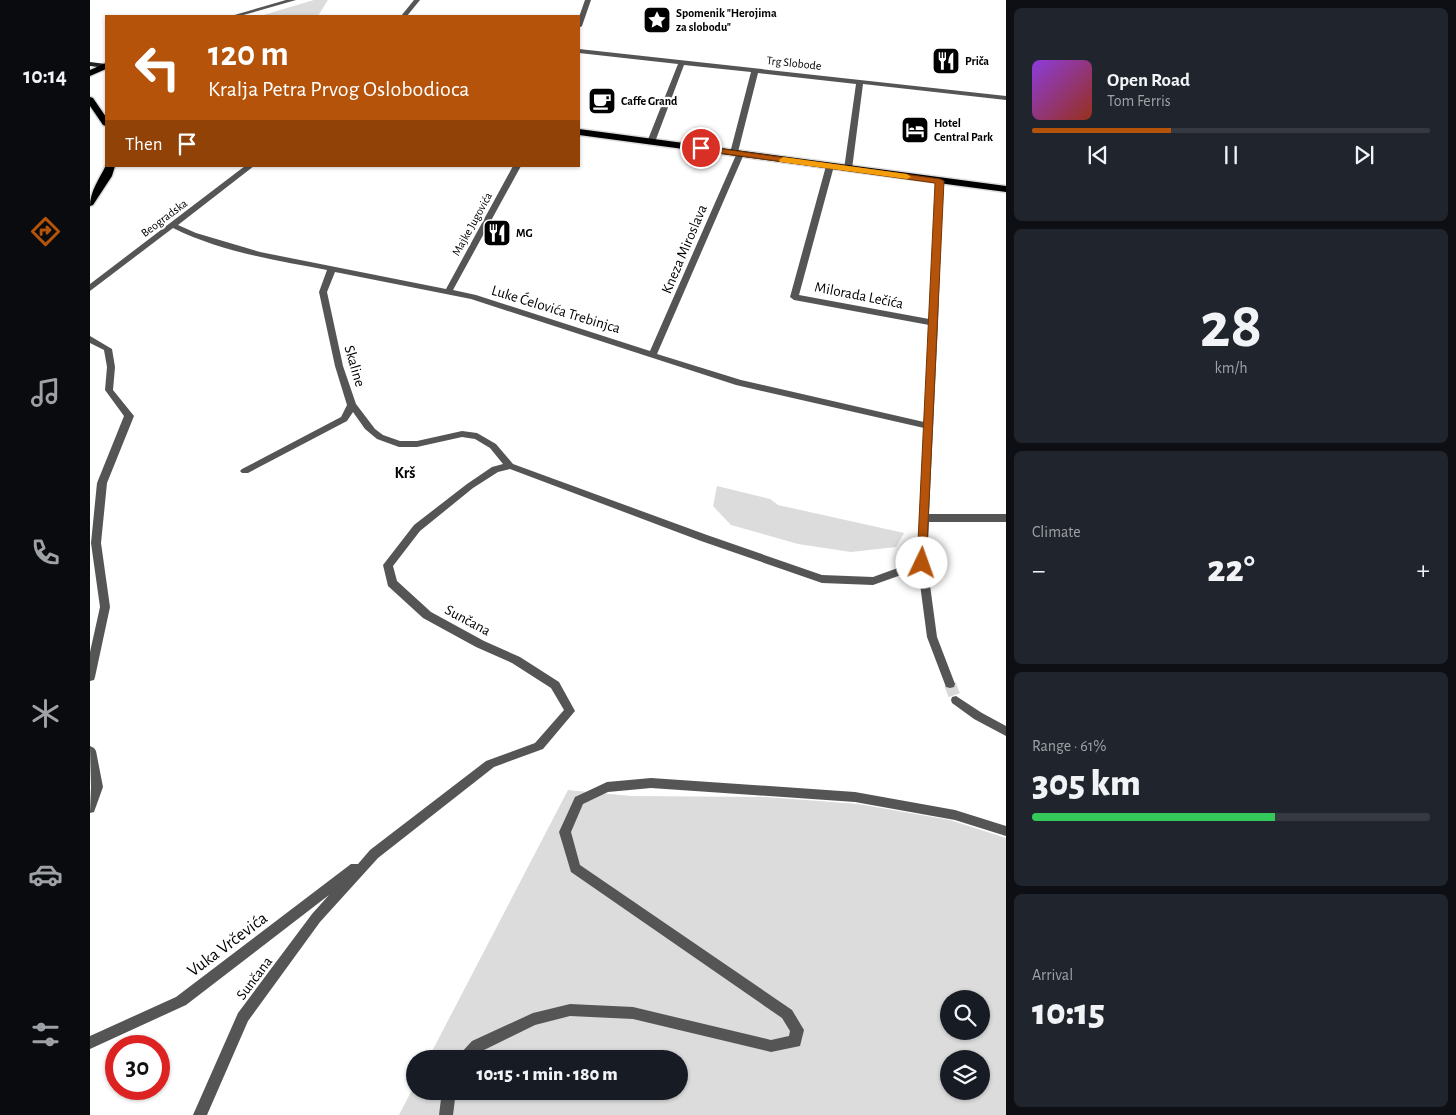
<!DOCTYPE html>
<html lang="en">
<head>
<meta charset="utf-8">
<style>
  :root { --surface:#171b24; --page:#20242c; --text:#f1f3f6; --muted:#9ea1a6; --line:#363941; --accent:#b45309 }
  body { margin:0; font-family:"Alegreya Sans",sans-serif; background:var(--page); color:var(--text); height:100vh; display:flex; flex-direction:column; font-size:19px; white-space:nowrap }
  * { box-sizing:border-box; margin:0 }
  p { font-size:16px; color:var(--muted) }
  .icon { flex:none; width:28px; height:28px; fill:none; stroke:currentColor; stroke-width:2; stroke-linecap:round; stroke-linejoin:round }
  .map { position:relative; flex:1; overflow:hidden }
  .sheet { display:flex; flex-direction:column; gap:8px; padding:8px; background:#0d0f14; width:450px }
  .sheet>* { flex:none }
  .guide { position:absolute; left:15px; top:15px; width:475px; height:152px; border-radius:0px; box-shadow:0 1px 4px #0004; background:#b45309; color:#fff; overflow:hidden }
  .controls { position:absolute; left:850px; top:990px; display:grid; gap:10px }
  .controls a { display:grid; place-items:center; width:50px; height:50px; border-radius:50%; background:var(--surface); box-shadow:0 1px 4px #0004; font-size:25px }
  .speed { position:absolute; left:15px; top:1035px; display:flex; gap:10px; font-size:25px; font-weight:700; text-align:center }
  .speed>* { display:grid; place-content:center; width:65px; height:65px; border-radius:50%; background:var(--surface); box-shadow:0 1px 4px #0004; line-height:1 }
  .speed .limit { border:8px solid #d22; background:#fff; color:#111 }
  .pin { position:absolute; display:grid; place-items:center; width:42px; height:42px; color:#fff; margin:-21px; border:2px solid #fff; border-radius:50%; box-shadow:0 1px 5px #0007 }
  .me { position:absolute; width:55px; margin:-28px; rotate:3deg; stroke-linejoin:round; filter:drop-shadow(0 0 4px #0008) }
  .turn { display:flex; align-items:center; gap:18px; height:105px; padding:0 20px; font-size:22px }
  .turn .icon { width:65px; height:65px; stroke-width:2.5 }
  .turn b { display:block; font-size:35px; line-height:42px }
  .then { display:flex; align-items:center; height:48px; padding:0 20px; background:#0003; gap:10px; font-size:19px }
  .big { font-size:38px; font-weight:800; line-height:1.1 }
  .sheet .widget { flex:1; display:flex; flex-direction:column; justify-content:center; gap:8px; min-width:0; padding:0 18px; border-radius:8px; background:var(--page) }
  .sheet .dial { align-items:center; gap:0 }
  .dial b { font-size:65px; line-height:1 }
  .song { display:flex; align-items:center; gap:15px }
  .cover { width:60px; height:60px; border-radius:8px; background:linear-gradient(135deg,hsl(270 70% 55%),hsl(10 70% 35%)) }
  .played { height:5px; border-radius:2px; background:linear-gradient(90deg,var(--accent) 35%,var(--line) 35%) }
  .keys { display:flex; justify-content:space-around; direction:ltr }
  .heat { display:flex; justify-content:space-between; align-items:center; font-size:28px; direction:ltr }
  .charge { height:8px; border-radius:4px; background:linear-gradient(90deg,#34c759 61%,var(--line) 0) }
  .trip { position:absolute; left:316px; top:1050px; width:282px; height:50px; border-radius:25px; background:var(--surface); box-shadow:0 1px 4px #0004; font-weight:800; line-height:50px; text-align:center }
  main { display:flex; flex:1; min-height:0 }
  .tabs { display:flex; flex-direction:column; width:90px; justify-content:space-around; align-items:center; background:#090b0e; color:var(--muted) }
  .tabs .icon { width:35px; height:35px }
  .tabs .active { color:var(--accent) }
  .tabs b { font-size:22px; color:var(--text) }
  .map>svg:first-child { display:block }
  .green { fill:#dcdcdc; fill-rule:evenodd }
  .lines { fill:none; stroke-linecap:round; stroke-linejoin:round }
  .street-tunnel { stroke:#d9d9d9; stroke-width:12; stroke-dasharray:12 6; stroke-linecap:butt }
  .primary-casing { stroke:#dbdbdb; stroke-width:3 }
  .street { fill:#555; fill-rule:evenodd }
  .secondary { fill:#222; fill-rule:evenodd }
  .primary { fill:#000; fill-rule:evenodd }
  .route { fill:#b45309; stroke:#753606 }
  .slow { fill:#f59e0b }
  .labels { text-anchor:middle; stroke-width:4.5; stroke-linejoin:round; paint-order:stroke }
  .far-poi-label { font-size:12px; font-weight:bold; fill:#000; stroke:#fff; text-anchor:start }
  .far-street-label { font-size:12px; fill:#000; stroke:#fff }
  .street-label { font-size:15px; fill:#000; stroke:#fff }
  .neighbourhood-label { font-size:16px; font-weight:bold; fill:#000; stroke:#fff }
  .near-street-label { font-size:18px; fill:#000; stroke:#fff }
</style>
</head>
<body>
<main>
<nav class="tabs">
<b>10:14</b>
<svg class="icon active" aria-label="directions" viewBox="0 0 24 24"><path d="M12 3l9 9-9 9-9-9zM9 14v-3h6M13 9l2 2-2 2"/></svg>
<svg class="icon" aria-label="music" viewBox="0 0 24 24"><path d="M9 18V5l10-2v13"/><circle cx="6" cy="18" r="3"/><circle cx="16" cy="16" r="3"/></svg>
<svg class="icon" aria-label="phone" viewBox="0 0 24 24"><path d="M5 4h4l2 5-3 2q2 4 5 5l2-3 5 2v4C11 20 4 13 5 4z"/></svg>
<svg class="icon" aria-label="climate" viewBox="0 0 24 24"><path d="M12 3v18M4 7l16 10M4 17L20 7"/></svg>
<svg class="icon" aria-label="car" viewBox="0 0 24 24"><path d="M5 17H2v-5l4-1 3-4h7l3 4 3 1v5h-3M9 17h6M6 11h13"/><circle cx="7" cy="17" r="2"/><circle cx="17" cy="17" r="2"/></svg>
<svg class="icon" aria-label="filters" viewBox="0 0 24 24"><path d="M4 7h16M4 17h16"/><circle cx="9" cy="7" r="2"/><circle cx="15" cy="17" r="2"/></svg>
</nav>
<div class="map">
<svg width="916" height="1115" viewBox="0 0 916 1115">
  <rect width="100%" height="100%" fill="#fff"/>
  <path class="green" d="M224,0H238L228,16H170Z
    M627,486L680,499L688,505L814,533L806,547L761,552L708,544L641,525L623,506Z
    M478,790L541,796L676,797L768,804L860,820L916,838V1115H309L325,1084V1091H590V1059H338ZM859,999H891V1031H859ZM859,1059H891V1091H859Z"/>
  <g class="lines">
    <path class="street-tunnel" d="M860,684L866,700"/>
    <defs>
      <path id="primary" d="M16,63V69L0,76V70Z
        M0,97L3,98L16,117V126L13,125L0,106Z
        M489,129L916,186V192L489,135Z
        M16,165V166H25L22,176L3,205L0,206C0,191 10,178 16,165Z"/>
    </defs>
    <use href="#primary" class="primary-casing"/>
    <path class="street" d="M196,0H206L150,16H141Z
      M324,0H330L317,16H311Z
      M495,0H501L492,26L489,28V17Z
      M489,49L916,96V100L773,84L762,169L758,171L754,169L766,84L668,73L648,152L654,154L567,354L651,380L834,422L839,325L704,300L700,297L736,166L740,164L744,166L709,295L839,319L846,181L850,179H853L848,323L839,514H916V522H839L837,563L847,637L865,684L864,687L860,688L856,687L837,637L828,569L783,585L732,583L611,541L420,469L408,472L383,488L330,531L303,566L307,581L341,612L394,641L430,657L469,682L485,711L453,749L404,767L288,858L230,922L158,1021L117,1115H103L148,1013L222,914L239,895L96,1005L0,1049V1036L86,997L261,864H268L280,850L396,761L445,743L474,710L461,688L422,663L386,647L333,618L298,586L293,565L324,525L377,484L402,467L413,464L400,448L385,439L372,437L327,447H309L287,439L275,429L263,412L257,421L158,473H152L150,471L152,469L251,417L257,405L245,366L229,292L237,270C186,260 131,252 83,228L0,291V284L155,166H164L88,225L106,233L170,252L356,289L423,166H431L363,290L386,295L560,351L646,155L640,153L661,72L594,65L565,142L561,144L557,142L588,64L489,53ZM245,272L381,299L646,385L834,428L827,561L783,577L732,575L617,535L423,464L406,444L387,433L372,431L327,441H310L293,435L285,429L266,404L253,366L237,292Z
      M0,336L22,349L25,367L23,390L44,416L17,483L11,543L20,607L5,677L4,680L0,681V652L10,607L1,543L7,483L34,416L15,390L17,367L14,350L0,343Z
      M866,696L892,713L916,726V736L884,719L862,703L861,700L862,697Z
      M0,746L4,748L6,751L13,787L4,812L0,813L1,787Z
      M561,778L765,792L865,810L916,826V836L865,820L765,802L561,788L518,792L493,804L481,832L490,865L702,1010L714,1030L710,1046L681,1052L543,1019L480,1016L445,1025L392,1051L384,1059H368L370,1054L382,1041L443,1013L480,1004L543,1007L681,1040L699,1036L700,1031L692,1018L481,872L469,832L485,797L517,782Z
      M352,1091H366L363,1115H349Z"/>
    <path class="secondary" d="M0,62L16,64V68L0,66Z"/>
    <use href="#primary" class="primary"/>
  </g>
  <path class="route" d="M611,146L850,179L854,181L836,566L832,567L827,563L845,183L608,150V147Z"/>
  <path class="slow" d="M693,157L817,174L821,177L817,179L690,162L689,160Z"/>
  <defs>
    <symbol id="sight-square" viewBox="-11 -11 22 22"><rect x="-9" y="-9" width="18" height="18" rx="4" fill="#000" stroke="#fff"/><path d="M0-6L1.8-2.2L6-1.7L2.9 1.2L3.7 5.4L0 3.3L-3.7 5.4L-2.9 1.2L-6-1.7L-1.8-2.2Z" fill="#fff"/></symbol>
    <symbol id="restaurant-square" viewBox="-11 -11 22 22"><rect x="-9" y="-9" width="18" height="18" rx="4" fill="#000" stroke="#fff"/><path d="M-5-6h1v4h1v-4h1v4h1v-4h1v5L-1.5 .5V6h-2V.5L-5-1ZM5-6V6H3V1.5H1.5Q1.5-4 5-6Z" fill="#fff"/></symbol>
    <symbol id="cafe-square" viewBox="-11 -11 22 22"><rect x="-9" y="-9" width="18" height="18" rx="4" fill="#000" stroke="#fff"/><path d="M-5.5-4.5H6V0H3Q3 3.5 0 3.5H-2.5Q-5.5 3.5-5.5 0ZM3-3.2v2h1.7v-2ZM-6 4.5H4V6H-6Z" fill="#fff"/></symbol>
    <symbol id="hotel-square" viewBox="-11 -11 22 22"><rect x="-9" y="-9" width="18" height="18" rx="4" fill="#000" stroke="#fff"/><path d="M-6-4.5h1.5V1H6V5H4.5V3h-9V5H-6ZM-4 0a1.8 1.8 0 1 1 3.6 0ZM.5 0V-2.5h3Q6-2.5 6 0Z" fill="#fff"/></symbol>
  </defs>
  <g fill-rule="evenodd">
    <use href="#sight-square" x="551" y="4" width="32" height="32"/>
    <use href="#restaurant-square" x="840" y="45" width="32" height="32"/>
    <use href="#cafe-square" x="496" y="85" width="32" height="32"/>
    <use href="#hotel-square" x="809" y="114" width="32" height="32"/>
    <use href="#restaurant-square" x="391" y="217" width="32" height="32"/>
  </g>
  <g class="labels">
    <g class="far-poi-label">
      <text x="586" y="17">Spomenik "Herojima<tspan x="586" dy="14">za slobodu"</tspan></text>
      <text x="875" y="65">Priča</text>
      <text x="531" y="105">Caffe Grand</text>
      <text x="844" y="127">Hotel<tspan x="844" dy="14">Central Park</tspan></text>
      <text x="426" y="237">MG</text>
    </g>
    <g class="far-street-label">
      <text transform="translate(704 63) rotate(6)" y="4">Trg Slobode</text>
      <text transform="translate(74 218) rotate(-37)" y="4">Beogradska</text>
      <text transform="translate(382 224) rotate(-61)" y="4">Majke Jugovića</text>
    </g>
    <g class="street-label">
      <text transform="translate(594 249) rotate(-67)" y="5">Kneza Miroslava</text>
      <text transform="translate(769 295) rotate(11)" y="5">Milorada Lečića</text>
      <text transform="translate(466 309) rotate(17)" y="5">Luke Ćelovića Trebinjca</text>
      <text transform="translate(265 366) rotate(74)" y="5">Skaline</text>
      <text transform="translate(378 620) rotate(28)" y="5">Sunčana</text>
      <text transform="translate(164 978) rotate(-53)" y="5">Sunčana</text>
    </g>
    <g class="neighbourhood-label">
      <text x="315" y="478">Krš</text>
    </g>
    <g class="near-street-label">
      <text transform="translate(137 944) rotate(-37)" y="6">Vuka Vrčevića</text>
    </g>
  </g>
</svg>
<div class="controls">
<a><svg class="icon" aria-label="search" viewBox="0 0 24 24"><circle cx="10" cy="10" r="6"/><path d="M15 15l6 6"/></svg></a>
<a><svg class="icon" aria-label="layers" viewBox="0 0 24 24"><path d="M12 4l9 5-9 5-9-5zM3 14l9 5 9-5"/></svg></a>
</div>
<div class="speed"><div class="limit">30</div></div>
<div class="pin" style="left:611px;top:148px;background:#d93025"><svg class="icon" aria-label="arrive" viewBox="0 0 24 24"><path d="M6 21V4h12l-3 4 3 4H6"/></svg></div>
<svg class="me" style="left:832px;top:563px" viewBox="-20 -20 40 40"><circle r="19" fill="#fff"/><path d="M0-13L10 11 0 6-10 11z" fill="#b45309"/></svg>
<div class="trip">10:15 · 1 min · 180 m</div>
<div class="guide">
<div class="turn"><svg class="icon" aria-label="left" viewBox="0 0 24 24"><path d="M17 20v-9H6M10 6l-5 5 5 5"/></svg><div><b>120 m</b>Kralja Petra Prvog Oslobodioca</div></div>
<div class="then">Then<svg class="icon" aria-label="arrive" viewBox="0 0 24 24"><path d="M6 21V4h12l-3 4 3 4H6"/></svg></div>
</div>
</div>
<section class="sheet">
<div class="widget">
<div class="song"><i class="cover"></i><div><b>Open Road</b><p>Tom Ferris</p></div></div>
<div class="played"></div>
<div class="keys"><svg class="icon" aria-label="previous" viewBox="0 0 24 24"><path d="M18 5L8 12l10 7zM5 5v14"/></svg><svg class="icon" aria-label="pause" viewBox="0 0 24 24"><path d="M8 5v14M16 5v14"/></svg><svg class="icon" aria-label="next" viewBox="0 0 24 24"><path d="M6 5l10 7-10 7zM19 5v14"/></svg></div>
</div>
<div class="widget dial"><b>28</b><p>km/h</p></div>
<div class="widget"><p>Climate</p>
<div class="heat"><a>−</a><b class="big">22°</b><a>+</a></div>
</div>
<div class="widget"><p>Range · 61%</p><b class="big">305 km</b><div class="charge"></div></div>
<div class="widget"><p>Arrival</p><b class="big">10:15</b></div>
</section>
</main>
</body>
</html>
